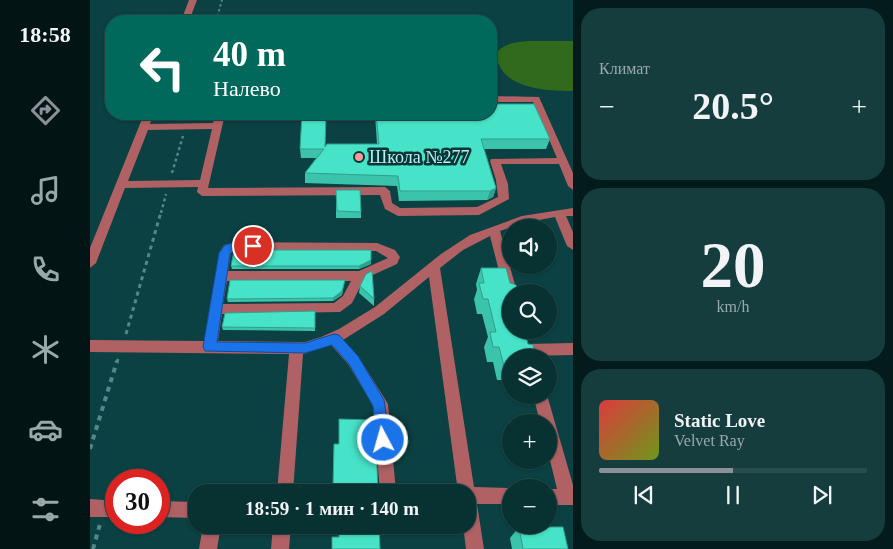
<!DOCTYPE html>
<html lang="ru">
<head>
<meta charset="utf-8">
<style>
  :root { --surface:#083132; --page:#163d3e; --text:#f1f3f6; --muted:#98a9ac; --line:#294c4d; --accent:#8c9099 }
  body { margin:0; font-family:Georgia,serif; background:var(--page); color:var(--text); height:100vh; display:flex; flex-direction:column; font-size:19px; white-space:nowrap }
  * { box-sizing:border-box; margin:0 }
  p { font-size:16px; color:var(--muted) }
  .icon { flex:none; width:28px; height:28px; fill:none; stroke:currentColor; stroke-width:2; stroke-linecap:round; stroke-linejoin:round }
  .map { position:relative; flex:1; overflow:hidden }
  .sheet { display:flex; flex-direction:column; gap:8px; padding:8px; background:#041b1c; width:320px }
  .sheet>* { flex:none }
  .guide { position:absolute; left:15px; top:15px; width:392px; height:105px; border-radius:20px; box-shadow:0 1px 4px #0004,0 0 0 1px var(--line); background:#00695c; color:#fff; overflow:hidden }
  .controls { position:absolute; left:412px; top:219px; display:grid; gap:10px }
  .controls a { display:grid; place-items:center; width:55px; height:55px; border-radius:50%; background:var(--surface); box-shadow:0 1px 4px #0004,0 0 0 1px var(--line); font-size:25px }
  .speed { position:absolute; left:15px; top:469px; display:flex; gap:10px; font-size:25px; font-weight:700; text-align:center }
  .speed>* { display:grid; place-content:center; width:65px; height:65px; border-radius:50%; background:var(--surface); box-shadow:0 1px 4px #0004,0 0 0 1px var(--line); line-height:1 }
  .speed .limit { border:8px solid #d22; background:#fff; color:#111 }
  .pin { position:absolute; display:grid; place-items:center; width:42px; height:42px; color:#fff; margin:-21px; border:2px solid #fff; border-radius:50%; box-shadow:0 1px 5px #0007 }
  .me { position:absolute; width:55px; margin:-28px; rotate:354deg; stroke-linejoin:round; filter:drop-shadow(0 0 4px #0008) }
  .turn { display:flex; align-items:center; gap:18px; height:105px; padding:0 25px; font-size:22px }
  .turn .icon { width:65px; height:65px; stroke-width:2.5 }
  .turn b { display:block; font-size:35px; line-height:42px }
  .big { font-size:38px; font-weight:600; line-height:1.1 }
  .sheet .card { flex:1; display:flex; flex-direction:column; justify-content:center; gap:8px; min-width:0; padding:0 18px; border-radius:20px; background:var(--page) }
  .sheet .dial { align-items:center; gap:0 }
  .dial b { font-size:65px; line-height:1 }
  .song { display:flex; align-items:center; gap:15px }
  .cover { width:60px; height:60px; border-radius:8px; background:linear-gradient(135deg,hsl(0 70% 55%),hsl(80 70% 35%)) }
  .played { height:5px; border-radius:2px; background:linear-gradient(90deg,var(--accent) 50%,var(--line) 50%) }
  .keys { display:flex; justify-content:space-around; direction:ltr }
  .heat { display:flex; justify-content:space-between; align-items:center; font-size:28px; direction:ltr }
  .trip { position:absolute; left:98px; top:484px; width:288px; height:50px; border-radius:20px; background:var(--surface); box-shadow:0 1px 4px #0004,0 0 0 1px var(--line); font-weight:600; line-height:50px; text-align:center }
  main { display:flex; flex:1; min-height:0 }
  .tabs { display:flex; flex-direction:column; width:90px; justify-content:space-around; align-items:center; background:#031414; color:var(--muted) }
  .tabs .icon { width:35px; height:35px }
  .tabs .on { color:var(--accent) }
  .tabs b { font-size:22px; color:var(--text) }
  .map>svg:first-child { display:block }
  .green { fill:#31691d }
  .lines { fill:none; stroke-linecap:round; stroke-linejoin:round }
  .path-far3 { stroke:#558788; stroke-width:2; stroke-dasharray:2.5 2.5; stroke-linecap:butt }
  .path-far2 { stroke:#558788; stroke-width:2.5; stroke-dasharray:3 3; stroke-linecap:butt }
  .path-far1 { stroke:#558788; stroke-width:3; stroke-dasharray:4 4; stroke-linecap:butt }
  .path { stroke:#558788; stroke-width:4; stroke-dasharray:5 5; stroke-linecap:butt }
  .minor { fill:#b06164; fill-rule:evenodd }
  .wall { fill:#3cc3ac }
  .shaded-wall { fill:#319f8c }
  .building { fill:#46e3c8; stroke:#319f8c }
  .route { fill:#1a73e8; stroke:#114b97 }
  .poi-dot { fill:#f59b9c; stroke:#003638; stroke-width:2 }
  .labels { text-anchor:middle; stroke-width:5; stroke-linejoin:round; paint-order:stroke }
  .poi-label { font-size:18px; fill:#c0ebec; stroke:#003638; text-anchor:start }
</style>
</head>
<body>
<main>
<nav class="tabs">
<b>18:58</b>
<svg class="icon on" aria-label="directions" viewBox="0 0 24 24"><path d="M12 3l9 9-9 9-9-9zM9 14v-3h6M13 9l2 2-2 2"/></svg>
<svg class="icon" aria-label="music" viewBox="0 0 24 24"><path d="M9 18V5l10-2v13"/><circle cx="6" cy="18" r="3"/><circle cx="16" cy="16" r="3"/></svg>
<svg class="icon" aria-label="phone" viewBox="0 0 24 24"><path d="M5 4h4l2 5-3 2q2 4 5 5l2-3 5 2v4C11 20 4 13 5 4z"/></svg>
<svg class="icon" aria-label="climate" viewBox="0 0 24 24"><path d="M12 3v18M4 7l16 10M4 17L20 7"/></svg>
<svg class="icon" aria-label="car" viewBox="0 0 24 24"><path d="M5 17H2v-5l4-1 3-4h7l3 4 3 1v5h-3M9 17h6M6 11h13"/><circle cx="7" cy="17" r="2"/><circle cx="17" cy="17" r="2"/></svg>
<svg class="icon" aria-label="filters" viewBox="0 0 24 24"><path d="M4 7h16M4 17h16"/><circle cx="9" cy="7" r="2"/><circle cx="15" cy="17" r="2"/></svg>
</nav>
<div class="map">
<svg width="483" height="549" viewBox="0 0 483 549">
  <rect width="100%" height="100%" fill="#0b4143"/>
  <path class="green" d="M439,41H483V91C455,91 409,89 406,53C414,43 427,42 439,41Z"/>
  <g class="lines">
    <path class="path-far3" d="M126,21L132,0"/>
    <path class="path-far2" d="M82,173L93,136
      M71,213L76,194"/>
    <path class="path-far1" d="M36,334L71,212
      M27,362L28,359"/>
    <path class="path" d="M0,449L27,361
      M3,549L10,524"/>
    <path class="minor" d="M99,0H107L99,21H91Z
      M401,96L449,97L483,173V190L478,186L469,164H411L418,184L419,199L389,215L308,216L295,209L290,195L112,196L107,192L108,187L35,188L6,263L0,268V248L54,114H64L60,124L123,123L125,114H135L118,188L295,187L300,191L302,203L310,208L387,207L408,197L406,180L400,161L401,159L467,158L443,102H401ZM122,129L110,180L38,181L58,130Z
      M483,208V216H476L483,232V250L477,246L465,217L433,223L410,231L427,292H421V299L416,298L415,294L400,236L373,250L350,268L384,487L421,488V504H387L394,549H376L373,525H376V492H368L339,277L294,314L253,340L268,356L298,404L306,492H290L283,405L258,364L241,345L213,354L203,492H187L199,354L0,352V340L114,341L129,253L134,245L146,242L287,243L305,250L310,257L307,264L274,279L262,303L250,312L132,314L128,341L215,342L231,337L249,329L285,307L351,254L380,235L432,216ZM146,250L286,251L298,258L269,271H138L141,253ZM137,281H261L253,296L244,303L133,304Z
      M483,343V355L437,356L432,354L430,350L432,346L437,344Z
      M443,395H457L483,485V505H459V489H467L459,456V422H450Z
      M0,499L26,501V517H0Z
      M69,501L106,502V518L69,517Z
      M113,525H131L127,549H109Z
      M183,525H201L199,549H181Z"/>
  </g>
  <path class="wall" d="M285,114H401L460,139L456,149H394L406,188L403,197L397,200L309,201L307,186L215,183V173L226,158H211L210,149L235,146L287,144Z
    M246,190L271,212V218H246Z
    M281,260V264L269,269H142L141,266Z
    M391,268L421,358V380H407L403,362H397L394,347L398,337L392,314H387L384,299L387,290L386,284Z
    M254,283L252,295L243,301L138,302L137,299Z
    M270,286L284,299V306L269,293Z
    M225,311V331L133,330L132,327Z
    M244,444H249L288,492H243Z
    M429,527L478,549H422L420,538Z"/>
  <path class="shaded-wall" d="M406,188L403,197L397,200L400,191Z
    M281,260V264L269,269V266Z
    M255,280L252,295L243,301V298Z"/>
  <path class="building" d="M401,104H444L460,139H391L406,188L400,191H310L308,176L215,173L234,149H210L212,114H236L235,147L237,144H289L286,114H401Z
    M246,190H270L271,212L247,211Z
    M144,250H281V260L269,266H141Z
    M391,268H416L420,283L426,285L428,292H421V330H434L438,344L443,345L446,358H421V366H414L409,347H403L400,332H406L398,299H393L389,283H394Z
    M282,271L284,299L270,286L276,274Z
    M140,280H255L252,291L243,298L137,299Z
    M225,311V328L132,327L135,313Z
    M249,419L285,420L288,492H249V487H243L244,444H249Z
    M249,525H289L290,549H242V537H249Z
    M429,527H473L478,549H433Z"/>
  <path class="route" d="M146,242H163L169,246C161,254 148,246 140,254L127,342L215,343L244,334L249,335L268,356L294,400L300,440L298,444L293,446L288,444L283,406L259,364L242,345L215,353L115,351L113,347L129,253L135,245Z"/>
  <circle class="poi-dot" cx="269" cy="157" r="5"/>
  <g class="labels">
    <g class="poi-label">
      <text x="279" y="163">Школа №277</text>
    </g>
  </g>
</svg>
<div class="controls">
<a><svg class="icon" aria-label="sound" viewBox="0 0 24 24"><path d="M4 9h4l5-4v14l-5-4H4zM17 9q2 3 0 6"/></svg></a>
<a><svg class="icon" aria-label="search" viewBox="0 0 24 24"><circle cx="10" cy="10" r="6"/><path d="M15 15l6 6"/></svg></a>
<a><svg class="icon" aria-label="layers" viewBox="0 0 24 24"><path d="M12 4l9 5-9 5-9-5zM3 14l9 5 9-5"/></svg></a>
<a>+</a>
<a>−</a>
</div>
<div class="speed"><div class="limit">30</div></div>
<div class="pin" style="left:163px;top:246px;background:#d93025"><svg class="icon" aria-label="arrive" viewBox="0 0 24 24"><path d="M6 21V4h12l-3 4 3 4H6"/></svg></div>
<svg class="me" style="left:293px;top:440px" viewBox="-20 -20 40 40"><circle r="17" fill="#1a73e8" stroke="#fff" stroke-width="3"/><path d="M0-11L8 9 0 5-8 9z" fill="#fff"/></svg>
<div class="trip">18:59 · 1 мин · 140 m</div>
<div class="guide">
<div class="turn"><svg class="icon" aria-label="left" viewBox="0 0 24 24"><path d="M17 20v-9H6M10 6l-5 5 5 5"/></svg><div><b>40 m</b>Налево</div></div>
</div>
</div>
<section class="sheet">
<div class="card"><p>Климат</p>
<div class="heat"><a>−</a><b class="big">20.5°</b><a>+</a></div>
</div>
<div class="card dial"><b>20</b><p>km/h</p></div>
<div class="card">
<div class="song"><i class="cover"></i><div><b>Static Love</b><p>Velvet Ray</p></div></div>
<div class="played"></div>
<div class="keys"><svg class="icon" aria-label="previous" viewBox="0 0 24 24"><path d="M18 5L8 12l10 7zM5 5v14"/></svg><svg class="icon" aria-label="pause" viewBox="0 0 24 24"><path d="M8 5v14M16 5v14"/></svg><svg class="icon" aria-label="next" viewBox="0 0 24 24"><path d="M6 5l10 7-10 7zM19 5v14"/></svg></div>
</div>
</section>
</main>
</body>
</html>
